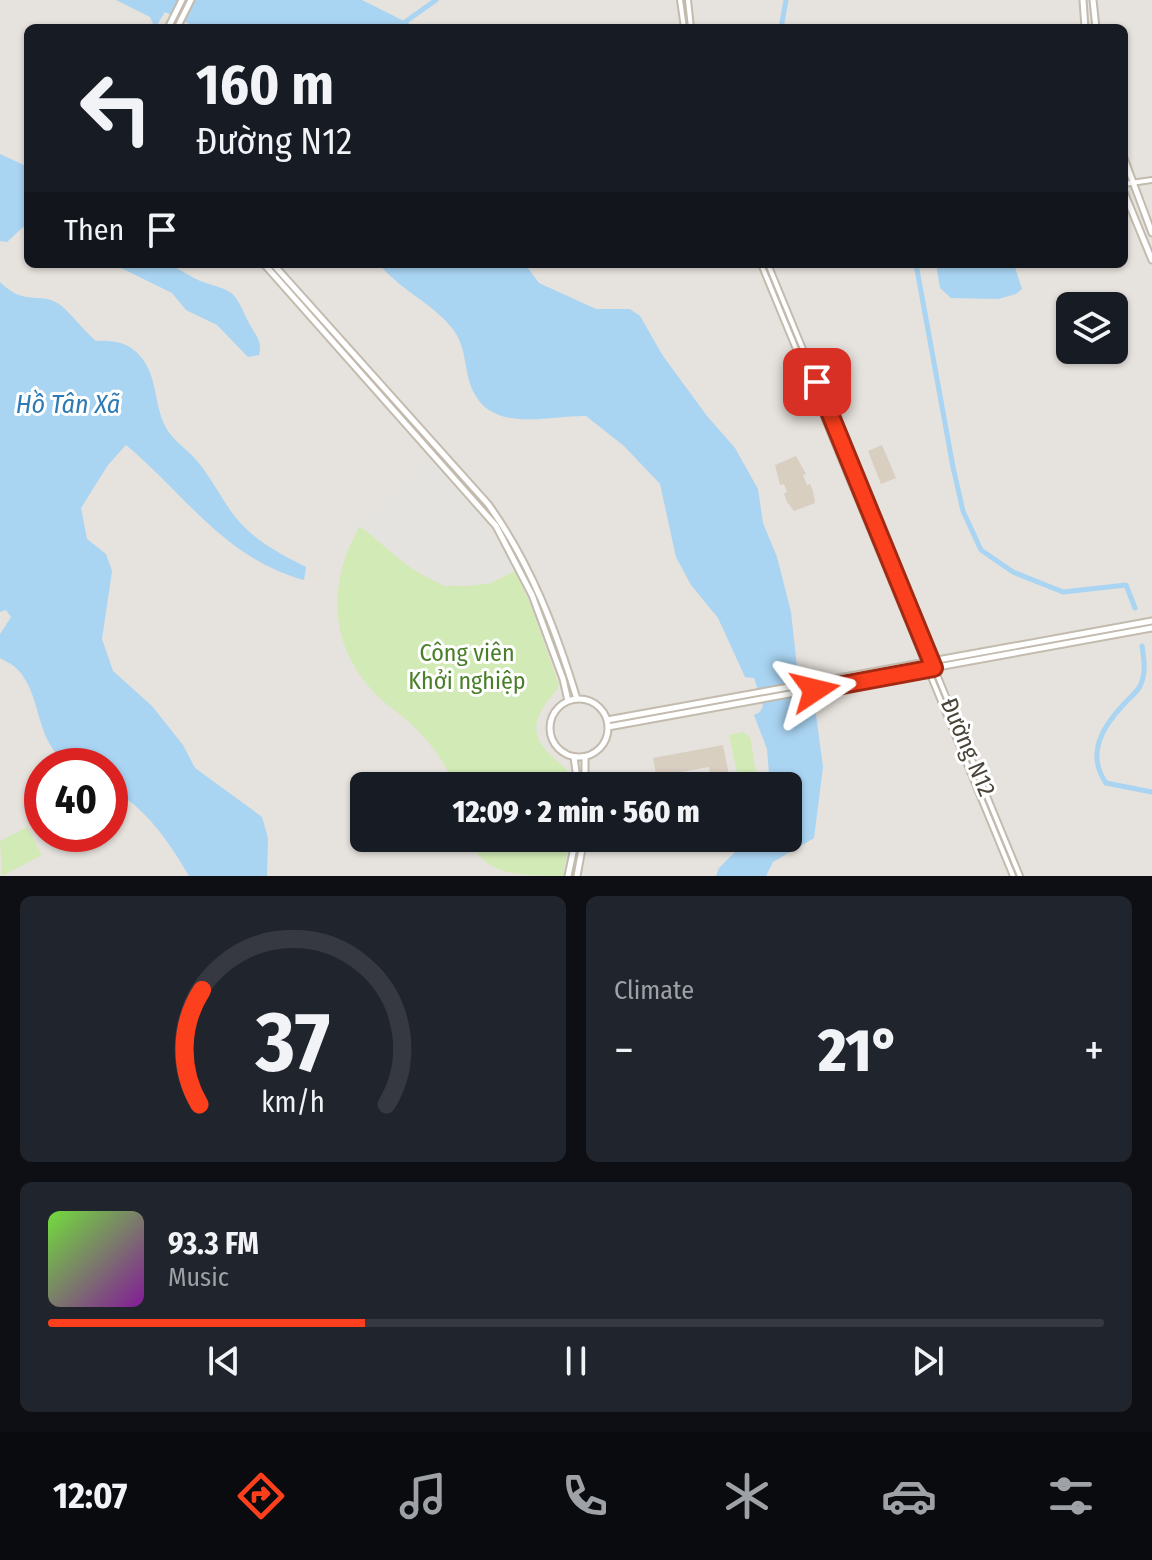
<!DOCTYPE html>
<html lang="en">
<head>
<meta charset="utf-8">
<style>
  :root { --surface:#171b24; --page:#20242c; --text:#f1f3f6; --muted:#9ea1a6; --line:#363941; --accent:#fc3f1d }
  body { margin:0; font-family:"Fira Sans Condensed",sans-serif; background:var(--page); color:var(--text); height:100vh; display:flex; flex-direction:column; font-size:30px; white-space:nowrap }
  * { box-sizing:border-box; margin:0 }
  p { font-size:26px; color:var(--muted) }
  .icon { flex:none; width:44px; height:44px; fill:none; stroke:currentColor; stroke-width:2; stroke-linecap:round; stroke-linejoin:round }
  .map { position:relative; height:876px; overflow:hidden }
  .details { display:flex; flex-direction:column; gap:20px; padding:20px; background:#0d0f14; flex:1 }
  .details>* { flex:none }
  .top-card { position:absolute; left:24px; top:24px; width:1104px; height:244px; border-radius:12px; box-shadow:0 2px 6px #0004; background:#171b24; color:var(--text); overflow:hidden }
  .buttons { position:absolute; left:1056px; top:292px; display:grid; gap:16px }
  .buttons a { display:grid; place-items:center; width:72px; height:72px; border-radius:12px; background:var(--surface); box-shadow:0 2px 6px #0004; font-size:40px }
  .speed { position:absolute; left:24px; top:748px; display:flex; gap:16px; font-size:40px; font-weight:700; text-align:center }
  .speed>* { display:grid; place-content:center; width:104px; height:104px; border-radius:50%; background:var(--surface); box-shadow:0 2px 6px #0004; line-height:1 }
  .speed .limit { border:12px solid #d22; background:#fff; color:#111 }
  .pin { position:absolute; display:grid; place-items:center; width:68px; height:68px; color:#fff; margin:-34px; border-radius:16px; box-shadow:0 4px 12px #0006 }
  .me { position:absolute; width:88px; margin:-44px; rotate:80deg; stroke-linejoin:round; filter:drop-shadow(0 0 6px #0008) }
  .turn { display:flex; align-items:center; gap:28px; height:168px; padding:0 40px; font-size:36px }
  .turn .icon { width:104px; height:104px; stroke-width:2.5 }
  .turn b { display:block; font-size:56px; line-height:68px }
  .then { display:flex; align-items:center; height:76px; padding:0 40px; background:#0003; gap:16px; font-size:30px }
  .big { font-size:60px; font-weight:800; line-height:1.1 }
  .details .card { flex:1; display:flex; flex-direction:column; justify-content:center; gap:12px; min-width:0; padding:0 28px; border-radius:12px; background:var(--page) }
  .details .dial { align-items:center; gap:0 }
  .dial svg { height:208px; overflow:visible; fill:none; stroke:var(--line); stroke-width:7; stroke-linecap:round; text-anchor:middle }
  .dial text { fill:var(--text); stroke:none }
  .song { display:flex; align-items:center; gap:24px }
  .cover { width:96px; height:96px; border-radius:12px; background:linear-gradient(135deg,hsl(100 70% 55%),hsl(290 70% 35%)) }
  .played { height:8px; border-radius:4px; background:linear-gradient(90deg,var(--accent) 30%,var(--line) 30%) }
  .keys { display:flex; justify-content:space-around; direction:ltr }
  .heat { display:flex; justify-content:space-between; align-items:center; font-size:44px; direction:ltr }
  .details .tiles { flex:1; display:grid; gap:20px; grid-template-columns:1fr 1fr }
  .card:last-child { grid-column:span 2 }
  .trip { position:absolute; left:350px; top:772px; width:452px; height:80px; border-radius:12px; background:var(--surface); box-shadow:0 2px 6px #0004; font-weight:800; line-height:80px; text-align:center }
  .tab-bar { display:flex; height:128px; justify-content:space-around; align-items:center; background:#090b0e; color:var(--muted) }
  .tab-bar .icon { width:56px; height:56px }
  .tab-bar .active { color:var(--accent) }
  .tab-bar b { font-size:36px; color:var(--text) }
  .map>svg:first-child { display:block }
  .industrial { fill:#e6e2dd; fill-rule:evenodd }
  .green { fill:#d2eab5 }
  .parking { fill:#e5e3e0 }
  .water { fill:#a9d4f2 }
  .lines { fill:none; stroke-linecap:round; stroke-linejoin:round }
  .canal { stroke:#a9d4f2; stroke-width:5 }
  .building { fill:#d8cfc1 }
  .minor-casing { stroke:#c2bbae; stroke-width:8 }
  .tertiary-casing { stroke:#c2bbae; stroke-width:9 }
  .minor { stroke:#fff; stroke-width:4 }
  .tertiary { stroke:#fff; stroke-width:5 }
  .route-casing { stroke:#a42913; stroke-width:20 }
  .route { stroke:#fc3f1d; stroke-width:14 }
  .labels { text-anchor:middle; stroke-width:6; stroke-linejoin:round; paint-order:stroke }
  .park-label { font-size:24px; fill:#4a7f2a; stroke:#fff }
  .street-label { font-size:24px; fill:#4b4439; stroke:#fff }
  .water-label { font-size:26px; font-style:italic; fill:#2e7ab2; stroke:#fff }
</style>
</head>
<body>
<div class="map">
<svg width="1152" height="876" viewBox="0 0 1152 876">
  <rect width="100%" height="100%" fill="#f6f3ec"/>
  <path class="industrial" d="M0,0H1152V876H0ZM28,28H1124V264H28ZM1070,306H1114V350H1070ZM42,766H110V834H42ZM364,786H788V838H364Z"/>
  <path class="green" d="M360,526C415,571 442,608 515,571L531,606L559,685C556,693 549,698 544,706C523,738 549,753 569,772L572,786H455C444,761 429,740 409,722C397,711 383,703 372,690C328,642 328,580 360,526Z
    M743,732L750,737L758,786H740L729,735Z
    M27,827L42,855L2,876L0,841Z
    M469,838H569L563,876C521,876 482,876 469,838Z"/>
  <path class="parking" d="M428,463L438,466L478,512L515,571L489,584L444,586L414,569L360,526L371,512L422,465Z"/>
  <path class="water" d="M116,0H362L418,28H220L217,25L198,28L165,12L155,28L150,17Z
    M0,154L28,167V230L23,227L7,242L0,241Z
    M113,264C130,264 155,260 170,265C180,269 189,276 198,280C232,293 232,285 248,321C254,334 263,340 259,355L248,357L217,325L186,310L172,293Z
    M379,264H525L539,283L596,309H630L640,316L663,356L707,416L735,448L758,489L763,523L777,557L791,612L801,703L814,700L823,767L814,838L773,862L766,876H716L719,868L749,838H788V786H770L767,749L754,715L760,712L763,706L754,678L745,677L718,618L691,585L676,557L660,484L624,446L586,416C550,415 493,434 473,391C463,370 468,348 452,328C431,302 400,290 379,264Z
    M936,264H1011L1015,267L1022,289L1016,294L998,299L951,298L940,288Z
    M0,282C25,307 38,291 59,304C67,309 86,333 96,341C113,340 128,342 140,356C159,377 153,408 168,431C175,442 189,451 198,462C212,479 222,500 236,518C255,541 280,554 306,567L304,580C224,558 186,495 126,445L108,465L81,508L87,539L106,554L112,571L102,639L113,671L152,706L183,745L195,768L262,817L268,838L267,876H189C168,840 147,810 110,787V766C99,766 82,769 72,765C33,746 44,694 16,668C12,664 5,661 0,658V634L11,617L6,610L0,612Z"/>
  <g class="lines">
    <path class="canal" d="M405,22L436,0
      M781,28L786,0
      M916,264L953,467L963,511L981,550L1013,572L1063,592L1126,585L1135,608
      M1142,646C1144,659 1146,672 1141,684C1138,692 1129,698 1124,704C1102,727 1086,754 1106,783L1152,792"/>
  </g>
  <path class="building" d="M882,445L896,478L881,484L868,451Z
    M796,456L806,474L803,475L807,485L810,484L813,491L815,503L794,511L787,502L784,494L787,492L784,484L780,485L775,465Z
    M723,745L731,786H712L709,767L675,773L678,786H658L653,758Z"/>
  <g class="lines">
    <defs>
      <path id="minor" d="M680,0L684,28
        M688,0L691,28
        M1124,184L1152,180
        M761,264L1013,876
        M768,264L1020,876"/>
      <path id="tertiary" d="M1083,0L1085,28
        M1093,0L1096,28
        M168,28L182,0
        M177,28L191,0
        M1124,158L1152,233
        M1124,192L1152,260
        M264,264L496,526L532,595L563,679L568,701
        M273,264L488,504C530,562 556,630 577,699
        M550 728a29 29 0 1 1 58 0a29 29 0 1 1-58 0Z
        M607,720L1152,621
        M608,727L1152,628
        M574,757L578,786
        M585,757V786
        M568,876L576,838
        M577,876L584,838"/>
    </defs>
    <use href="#minor" class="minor-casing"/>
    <use href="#tertiary" class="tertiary-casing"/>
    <use href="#minor" class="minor"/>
    <use href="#tertiary" class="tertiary"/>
  </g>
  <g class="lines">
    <defs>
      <path id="route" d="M815,690L934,668L817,382"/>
    </defs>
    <use href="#route" class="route-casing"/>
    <use href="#route" class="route"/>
  </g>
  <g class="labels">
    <g class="park-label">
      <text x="467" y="661">Công viên<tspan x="467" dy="28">Khởi nghiệp</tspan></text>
    </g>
    <g class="street-label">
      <text transform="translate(968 747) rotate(67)" y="8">Đường N12</text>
    </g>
    <g class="water-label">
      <text x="68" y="413">Hồ Tân Xã</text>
    </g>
  </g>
</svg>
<div class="buttons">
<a><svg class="icon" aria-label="layers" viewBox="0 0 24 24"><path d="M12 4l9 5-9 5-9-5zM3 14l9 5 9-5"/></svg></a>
</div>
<div class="speed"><div class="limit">40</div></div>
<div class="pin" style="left:817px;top:382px;background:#d93025"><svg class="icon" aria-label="arrive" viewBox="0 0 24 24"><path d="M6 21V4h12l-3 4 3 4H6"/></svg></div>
<svg class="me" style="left:815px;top:690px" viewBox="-20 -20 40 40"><path d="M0-17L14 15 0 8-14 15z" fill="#fc3f1d" stroke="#fff" stroke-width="4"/></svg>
<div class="trip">12:09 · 2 min · 560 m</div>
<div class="top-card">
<div class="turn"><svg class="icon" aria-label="left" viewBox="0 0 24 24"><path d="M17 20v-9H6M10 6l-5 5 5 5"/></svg><div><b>160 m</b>Đường N12</div></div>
<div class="then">Then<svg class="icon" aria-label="arrive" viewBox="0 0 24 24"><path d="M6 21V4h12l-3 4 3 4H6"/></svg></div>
</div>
</div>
<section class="details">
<div class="tiles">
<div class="card dial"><svg viewBox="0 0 100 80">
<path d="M14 69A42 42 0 1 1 86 69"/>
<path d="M14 69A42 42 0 0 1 15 25" stroke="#fc3f1d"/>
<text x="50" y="56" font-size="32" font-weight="700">37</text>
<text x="50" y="72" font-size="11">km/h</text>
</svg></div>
<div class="card"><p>Climate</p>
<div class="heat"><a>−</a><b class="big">21°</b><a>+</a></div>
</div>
<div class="card">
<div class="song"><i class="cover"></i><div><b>93.3 FM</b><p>Music</p></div></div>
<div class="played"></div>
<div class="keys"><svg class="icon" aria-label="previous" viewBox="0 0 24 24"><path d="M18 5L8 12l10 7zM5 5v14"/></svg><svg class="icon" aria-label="pause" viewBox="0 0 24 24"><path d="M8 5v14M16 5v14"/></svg><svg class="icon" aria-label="next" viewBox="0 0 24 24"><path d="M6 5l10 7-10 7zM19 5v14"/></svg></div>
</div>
</div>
</section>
<nav class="tab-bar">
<b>12:07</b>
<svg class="icon active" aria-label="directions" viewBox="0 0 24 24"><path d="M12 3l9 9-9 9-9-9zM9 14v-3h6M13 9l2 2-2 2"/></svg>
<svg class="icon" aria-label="music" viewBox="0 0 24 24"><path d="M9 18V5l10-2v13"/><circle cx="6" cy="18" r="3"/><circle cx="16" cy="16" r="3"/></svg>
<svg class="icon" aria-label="phone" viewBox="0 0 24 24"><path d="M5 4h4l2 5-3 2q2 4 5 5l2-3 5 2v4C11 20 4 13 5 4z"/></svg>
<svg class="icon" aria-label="climate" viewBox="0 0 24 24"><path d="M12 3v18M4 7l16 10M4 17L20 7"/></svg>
<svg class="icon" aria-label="car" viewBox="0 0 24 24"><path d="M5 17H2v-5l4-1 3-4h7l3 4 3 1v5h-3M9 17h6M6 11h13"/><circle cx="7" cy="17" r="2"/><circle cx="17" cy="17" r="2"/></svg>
<svg class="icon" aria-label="filters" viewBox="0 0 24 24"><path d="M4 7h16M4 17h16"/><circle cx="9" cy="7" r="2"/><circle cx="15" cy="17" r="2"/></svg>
</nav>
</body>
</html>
